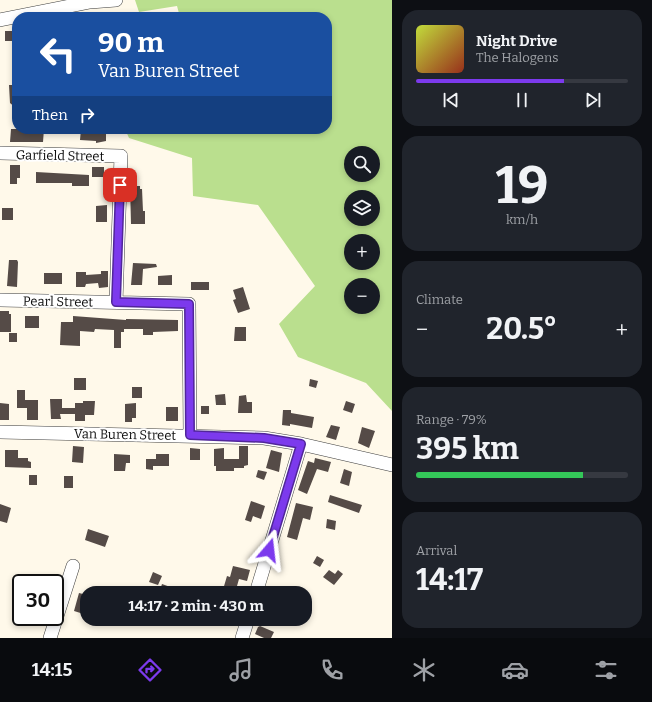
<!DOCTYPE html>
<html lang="en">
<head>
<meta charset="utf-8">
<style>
  :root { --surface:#171b24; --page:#20242c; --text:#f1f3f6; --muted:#9ea1a6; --line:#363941; --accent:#7c3aed }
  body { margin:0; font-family:Bitter,serif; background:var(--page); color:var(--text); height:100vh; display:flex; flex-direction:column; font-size:15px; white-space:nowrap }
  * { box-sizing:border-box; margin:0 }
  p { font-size:13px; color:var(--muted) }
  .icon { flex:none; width:22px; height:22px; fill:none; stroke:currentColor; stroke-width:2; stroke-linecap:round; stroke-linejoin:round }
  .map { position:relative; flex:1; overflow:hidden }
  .panel { display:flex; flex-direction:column; gap:10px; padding:10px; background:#0d0f14; width:260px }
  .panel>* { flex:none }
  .banner { position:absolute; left:12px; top:12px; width:320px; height:122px; border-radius:16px; box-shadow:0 2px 6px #0003; background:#1a4fa0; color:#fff; overflow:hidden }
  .fabs { position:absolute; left:344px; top:146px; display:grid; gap:8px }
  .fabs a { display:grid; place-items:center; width:36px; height:36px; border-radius:50%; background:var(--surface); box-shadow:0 2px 6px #0003; font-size:20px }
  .speed { position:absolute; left:12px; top:574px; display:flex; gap:8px; font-size:20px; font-weight:700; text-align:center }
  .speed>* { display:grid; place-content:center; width:52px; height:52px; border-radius:50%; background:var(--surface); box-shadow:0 2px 6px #0003; line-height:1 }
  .speed .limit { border:2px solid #111; border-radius:6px; background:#fff; color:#111 }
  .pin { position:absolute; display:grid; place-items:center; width:34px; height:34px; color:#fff; margin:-17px; border-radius:8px; box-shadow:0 2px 6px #0006 }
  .me { position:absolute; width:44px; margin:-22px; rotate:17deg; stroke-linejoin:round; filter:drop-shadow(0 0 3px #0008) }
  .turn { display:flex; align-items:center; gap:14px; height:84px; padding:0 20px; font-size:18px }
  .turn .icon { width:52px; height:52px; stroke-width:2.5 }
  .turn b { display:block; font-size:28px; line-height:34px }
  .then { display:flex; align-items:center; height:38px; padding:0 20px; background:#0003; gap:8px; font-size:15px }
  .big { font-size:30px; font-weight:700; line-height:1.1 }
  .panel .widget { flex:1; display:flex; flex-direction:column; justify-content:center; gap:6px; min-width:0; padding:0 14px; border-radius:16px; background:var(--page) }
  .panel .dial { align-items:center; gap:0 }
  .dial b { font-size:52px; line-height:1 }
  .song { display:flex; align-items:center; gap:12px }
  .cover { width:48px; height:48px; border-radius:6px; background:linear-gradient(135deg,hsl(70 70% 55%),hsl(10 70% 35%)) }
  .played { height:4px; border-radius:2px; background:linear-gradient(90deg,var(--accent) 70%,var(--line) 70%) }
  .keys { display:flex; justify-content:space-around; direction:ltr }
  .heat { display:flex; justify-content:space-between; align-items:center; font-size:22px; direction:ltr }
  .charge { height:6px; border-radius:3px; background:linear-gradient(90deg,#34c759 79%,var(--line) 0) }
  .trip { position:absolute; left:80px; top:586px; width:232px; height:40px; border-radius:16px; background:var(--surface); box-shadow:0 2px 6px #0003; font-weight:700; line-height:40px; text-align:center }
  .tab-bar { display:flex; height:64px; justify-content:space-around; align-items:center; background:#090b0e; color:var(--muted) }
  .tab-bar .icon { width:28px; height:28px }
  .tab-bar .current { color:var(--accent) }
  .tab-bar b { font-size:18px; color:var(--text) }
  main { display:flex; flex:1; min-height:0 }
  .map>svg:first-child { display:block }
  .forest { fill:#badf8e; fill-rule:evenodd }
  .building { fill:#554b47 }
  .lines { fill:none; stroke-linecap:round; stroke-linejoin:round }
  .minor-casing { stroke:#3e3e3e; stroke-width:14 }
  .minor { stroke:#fff; stroke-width:13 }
  .route-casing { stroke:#51269a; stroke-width:10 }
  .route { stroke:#7c3aed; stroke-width:7 }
  .labels { text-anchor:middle; stroke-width:4; stroke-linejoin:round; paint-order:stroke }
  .street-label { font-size:13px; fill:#0b0b0b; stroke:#fff }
</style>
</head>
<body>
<main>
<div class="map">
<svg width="392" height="638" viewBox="0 0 392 638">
  <rect width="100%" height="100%" fill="#fff9ea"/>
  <path class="forest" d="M135,0H392V411L366,383L298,357L279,324L315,286L258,205L193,196L192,158L129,138L125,129H327V17H180L177,6L139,12ZM351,153H373V175H351ZM351,197H373V219H351ZM351,241H373V263H351ZM351,285H373V307H351Z"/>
  <path class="building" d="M5,31H17V41H5Z
    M9,85H17V109L10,103Z
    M11,129H44L43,142H10Z
    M81,129H91L90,131H106V141L96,143V141L80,140Z
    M10,165H20V178H17V184H10Z
    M92,167H104V177H92Z
    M36,172L89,175V186H72V183H36Z
    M130,186H140V189H142L143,211H145V224H131Z
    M107,205V222H96V206Z
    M2,208H13V220H2Z
    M9,260H17L18,262L17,287L7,286Z
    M133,263L156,264L157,267L143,269L142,285H131Z
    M101,271H108V287L99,288L98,283L86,284L85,287H76V272H86V275L101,274Z
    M44,273H62V284H44Z
    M172,275V285H158V276Z
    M191,282H209V290H191Z
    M243,287L250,309L238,313L233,300L236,299L233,290Z
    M0,311H9V314H11V332H0Z
    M25,316H39V328H25Z
    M73,316L126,320V319L178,320V331L153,332V335H143V329H124V332H121V348H114V330L95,329L94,332L80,331V346L60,345L61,322H73Z
    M235,327H246V341H234Z
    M9,333H17V342H9Z
    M74,378H86V390H74Z
    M310,379L318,381L316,388L309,386Z
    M132,387H142V398H132Z
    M17,390H25V400H38V420H27V408H17Z
    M225,394L226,405H216L215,395Z
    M246,395L247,402H252V413H238L239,396Z
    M50,399H62V408H75V403H83V401H95L94,415H85V421H75V414H60L61,419H51Z
    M346,401L355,404L352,413L343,410Z
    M0,403L9,404V420H0Z
    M136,403V418H132V422H125V404Z
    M201,406H209V414H201Z
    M166,407H178V421H166Z
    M283,410H291V413L314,417L312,428L290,424V426L282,425Z
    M331,425L340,427L336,440L326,437Z
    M362,427L375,431L369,448L358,443Z
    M73,446L84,447L83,463L72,462Z
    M239,446H248V465L244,466V468H234V471H216V466H214V449L224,448V459H239Z
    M190,448L200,449V460H190Z
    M5,450H18V458H28V461L31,462V468L5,467Z
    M271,450L282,453L279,472L266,468Z
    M114,454L130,455V463H126L125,471H114Z
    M156,454H169V466H153V470L146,469V459H156Z
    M315,458L331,462L328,472L317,469L307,494L298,490L308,461L314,463Z
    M344,469L352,472L349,486L340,483Z
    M258,470L267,472L264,480L256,477Z
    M29,475H37V485H29Z
    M64,476H73V488H64Z
    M330,495L362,505L359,513L328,502Z
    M251,501L265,506L261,519L253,516L251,522L245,520Z
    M296,503L313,507L310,520L303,518L297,540L287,537Z
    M0,504L11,508L7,523L0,521Z
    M327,519L336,521L335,530L326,528Z
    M88,529L109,536L105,547L85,540Z
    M317,556L324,560L320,567L313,563Z
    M233,566L250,570L247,581L239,579L235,593H222L227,576L230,577Z
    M329,570L335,574L338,570L343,574L334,585L323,577Z
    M153,572L162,576L158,585L149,582Z
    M162,584L184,592V593H159Z
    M79,593L87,595V615L74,611Z
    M260,626L274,632L271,638H264L255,634L258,627Z"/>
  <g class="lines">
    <defs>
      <path id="minor" d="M0,20L90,2L116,0
        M0,153L121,156L116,302
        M0,300L189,304L190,435
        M0,432L264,438L301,444L392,465
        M256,593L301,444
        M50,638L73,566
        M242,638L248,619"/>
    </defs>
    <use href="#minor" class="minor-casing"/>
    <use href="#minor" class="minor"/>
  </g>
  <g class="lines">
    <defs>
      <path id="route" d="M120,185L116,302L189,304L190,435L264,438L301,444L269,550"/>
    </defs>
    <use href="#route" class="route-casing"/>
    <use href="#route" class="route"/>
  </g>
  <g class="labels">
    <g class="street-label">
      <text transform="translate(60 155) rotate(1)" y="5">Garfield Street</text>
      <text transform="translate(58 301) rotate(1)" y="5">Pearl Street</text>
      <text transform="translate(125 434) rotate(1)" y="5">Van Buren Street</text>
    </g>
  </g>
</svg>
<div class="fabs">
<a><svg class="icon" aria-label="search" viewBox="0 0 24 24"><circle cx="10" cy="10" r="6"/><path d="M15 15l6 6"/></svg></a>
<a><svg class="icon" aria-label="layers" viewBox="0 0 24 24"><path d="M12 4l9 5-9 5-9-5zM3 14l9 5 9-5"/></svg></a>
<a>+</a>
<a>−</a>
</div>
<div class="speed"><div class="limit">30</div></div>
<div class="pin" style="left:120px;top:185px;background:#d93025"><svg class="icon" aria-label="arrive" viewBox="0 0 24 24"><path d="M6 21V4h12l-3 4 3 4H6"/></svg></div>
<svg class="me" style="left:269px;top:550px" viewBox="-20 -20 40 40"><path d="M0-17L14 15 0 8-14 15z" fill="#7c3aed" stroke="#fff" stroke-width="4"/></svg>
<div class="trip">14:17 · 2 min · 430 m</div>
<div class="banner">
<div class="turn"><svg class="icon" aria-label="left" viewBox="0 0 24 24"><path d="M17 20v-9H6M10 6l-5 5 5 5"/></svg><div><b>90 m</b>Van Buren Street</div></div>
<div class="then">Then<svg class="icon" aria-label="right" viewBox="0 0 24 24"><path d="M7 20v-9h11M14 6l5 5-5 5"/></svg></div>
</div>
</div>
<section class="panel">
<div class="widget">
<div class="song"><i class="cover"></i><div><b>Night Drive</b><p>The Halogens</p></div></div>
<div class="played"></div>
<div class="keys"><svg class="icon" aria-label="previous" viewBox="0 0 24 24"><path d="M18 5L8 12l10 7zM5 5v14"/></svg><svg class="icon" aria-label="pause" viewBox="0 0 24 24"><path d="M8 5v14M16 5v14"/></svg><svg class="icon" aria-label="next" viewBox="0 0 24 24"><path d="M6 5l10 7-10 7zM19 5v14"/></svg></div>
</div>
<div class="widget dial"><b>19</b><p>km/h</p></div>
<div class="widget"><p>Climate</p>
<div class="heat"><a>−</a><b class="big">20.5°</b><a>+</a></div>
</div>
<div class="widget"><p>Range · 79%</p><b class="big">395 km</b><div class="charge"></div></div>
<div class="widget"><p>Arrival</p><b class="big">14:17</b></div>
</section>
</main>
<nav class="tab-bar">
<b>14:15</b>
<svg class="icon current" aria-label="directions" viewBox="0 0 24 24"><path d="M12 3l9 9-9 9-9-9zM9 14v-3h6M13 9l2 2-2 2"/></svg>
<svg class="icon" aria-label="music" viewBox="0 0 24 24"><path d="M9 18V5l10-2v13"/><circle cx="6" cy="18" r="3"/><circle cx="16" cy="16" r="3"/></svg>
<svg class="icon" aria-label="phone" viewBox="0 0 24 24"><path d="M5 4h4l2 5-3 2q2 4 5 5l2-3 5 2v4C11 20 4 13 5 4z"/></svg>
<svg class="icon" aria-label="climate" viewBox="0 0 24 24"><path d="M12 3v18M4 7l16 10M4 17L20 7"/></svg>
<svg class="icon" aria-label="car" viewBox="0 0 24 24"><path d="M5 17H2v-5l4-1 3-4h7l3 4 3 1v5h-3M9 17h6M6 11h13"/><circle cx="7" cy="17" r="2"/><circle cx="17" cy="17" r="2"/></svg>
<svg class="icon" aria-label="filters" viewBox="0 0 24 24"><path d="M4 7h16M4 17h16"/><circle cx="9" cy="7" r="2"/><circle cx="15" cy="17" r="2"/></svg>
</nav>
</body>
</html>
